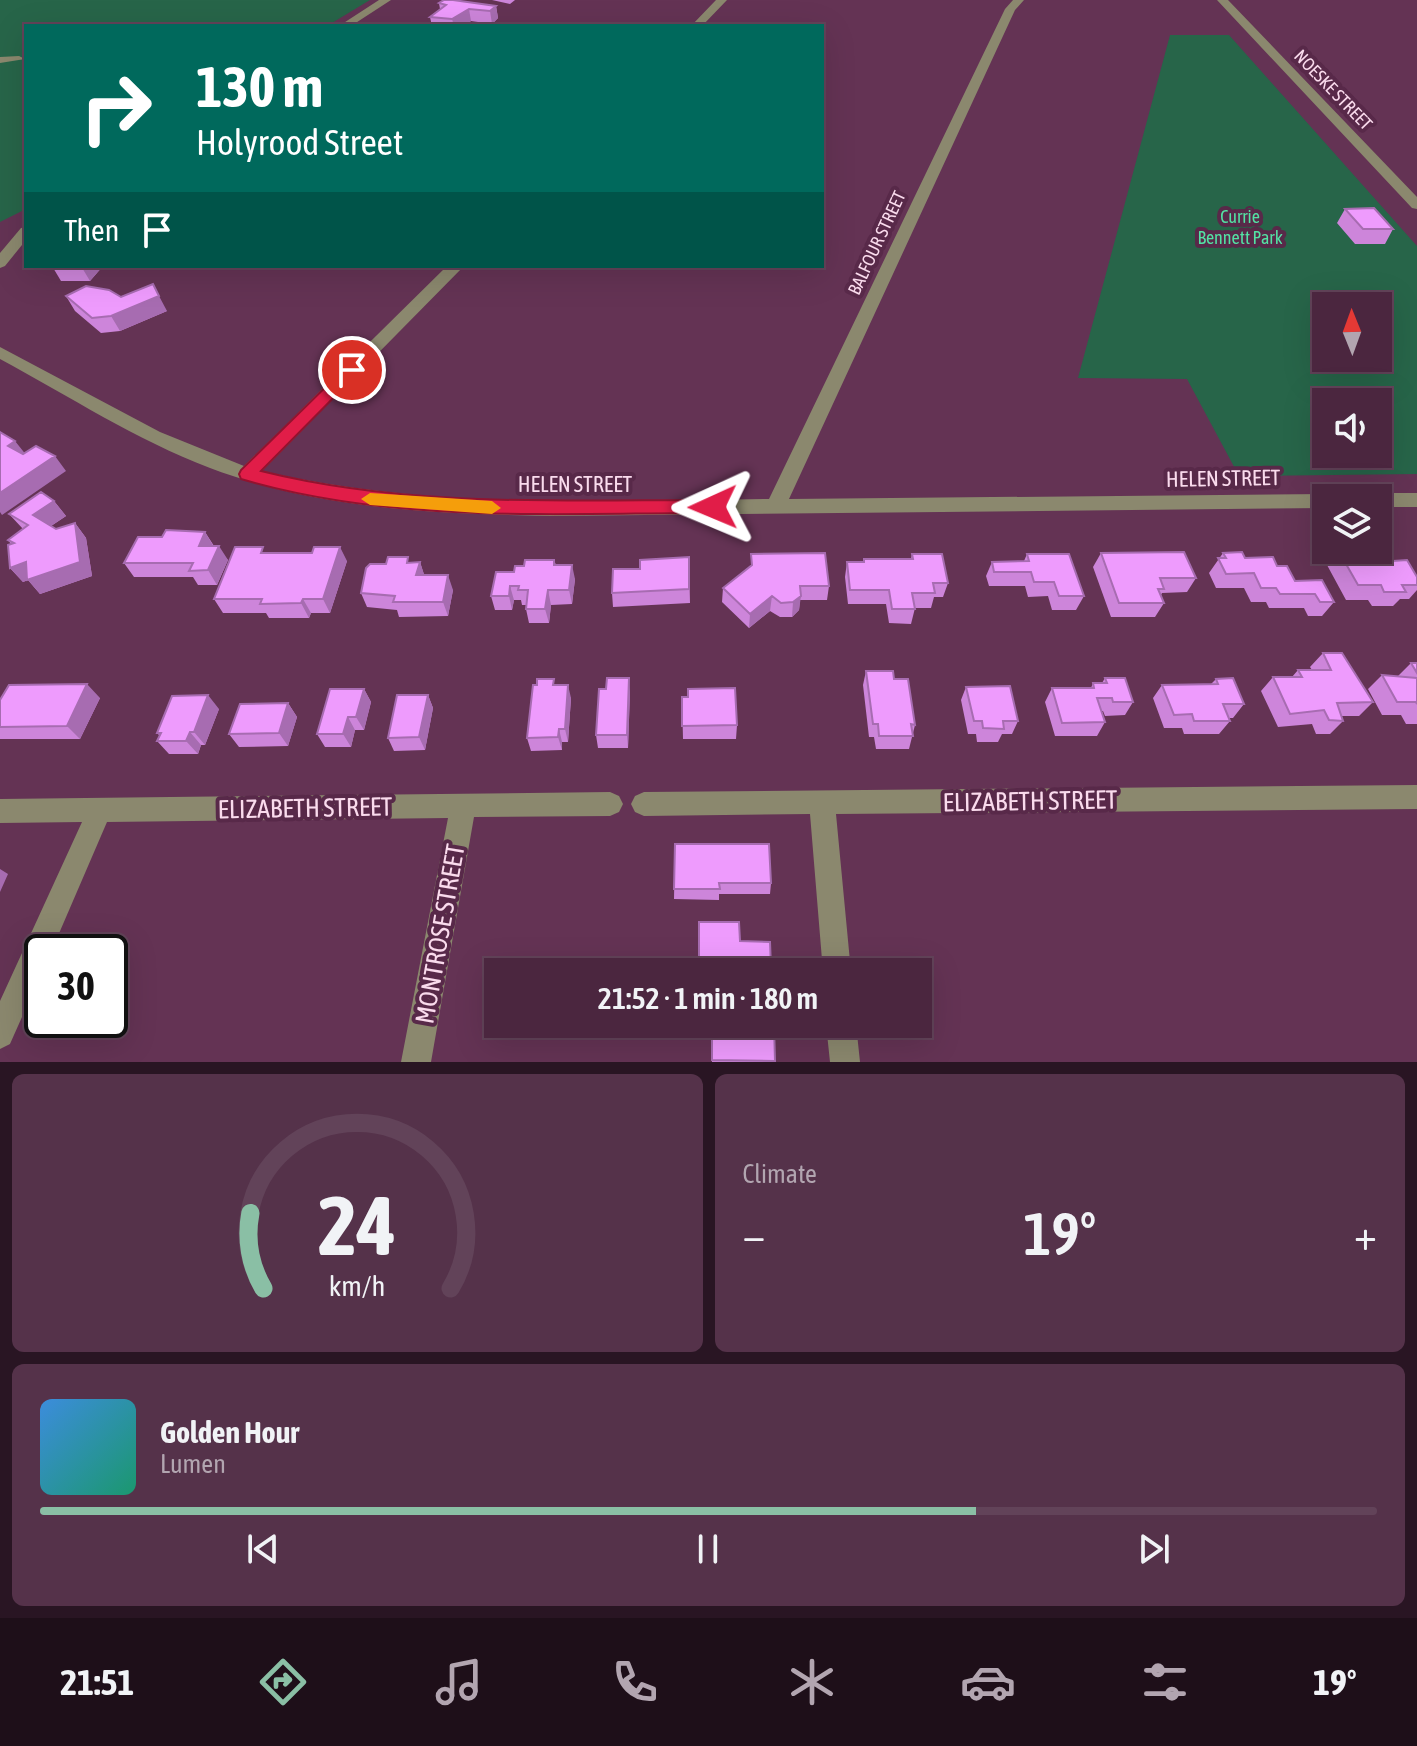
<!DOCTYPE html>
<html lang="en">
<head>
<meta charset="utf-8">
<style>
  :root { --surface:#4b263f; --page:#55324a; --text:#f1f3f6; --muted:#b2a5b0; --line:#624359; --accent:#8abfa5 }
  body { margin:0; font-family:"Asap Condensed",sans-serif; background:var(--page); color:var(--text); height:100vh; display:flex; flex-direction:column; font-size:30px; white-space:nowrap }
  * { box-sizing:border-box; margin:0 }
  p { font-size:26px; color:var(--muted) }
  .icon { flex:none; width:44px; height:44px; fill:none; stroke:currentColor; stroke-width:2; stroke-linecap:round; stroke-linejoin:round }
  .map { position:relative; height:1062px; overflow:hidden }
  .drawer { display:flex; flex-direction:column; gap:12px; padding:12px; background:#291523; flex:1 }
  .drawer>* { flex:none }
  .hud { position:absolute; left:24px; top:24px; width:800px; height:244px; border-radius:0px; box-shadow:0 8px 32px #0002,0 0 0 2px var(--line); background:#00695c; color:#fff; overflow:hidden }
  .needle { width:52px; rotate:359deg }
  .tools { position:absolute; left:1312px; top:292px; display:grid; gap:16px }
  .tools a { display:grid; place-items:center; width:80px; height:80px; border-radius:0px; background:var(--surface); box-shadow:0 8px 32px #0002,0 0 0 2px var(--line); font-size:40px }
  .speed { position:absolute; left:24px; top:934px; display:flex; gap:16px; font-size:40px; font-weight:700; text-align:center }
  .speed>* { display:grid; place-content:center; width:104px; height:104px; border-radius:50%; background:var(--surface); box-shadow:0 8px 32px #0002,0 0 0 2px var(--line); line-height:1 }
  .speed .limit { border:4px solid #111; border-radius:12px; background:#fff; color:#111 }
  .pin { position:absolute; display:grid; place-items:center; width:68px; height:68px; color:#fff; margin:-34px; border:4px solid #fff; border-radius:50%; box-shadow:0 2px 8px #0007 }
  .me { position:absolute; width:88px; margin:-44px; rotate:269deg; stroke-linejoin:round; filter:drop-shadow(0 0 6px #0008) }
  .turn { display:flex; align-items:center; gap:28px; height:168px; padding:0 40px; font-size:36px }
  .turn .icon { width:104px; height:104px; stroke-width:2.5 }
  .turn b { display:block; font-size:56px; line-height:68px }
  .then { display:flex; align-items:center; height:76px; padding:0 40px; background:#0003; gap:16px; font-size:30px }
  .big { font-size:60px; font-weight:600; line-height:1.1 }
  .drawer .widget { flex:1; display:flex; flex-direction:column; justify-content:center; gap:12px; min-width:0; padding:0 28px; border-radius:12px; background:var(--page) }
  .drawer .dial { align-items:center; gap:0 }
  .dial svg { height:208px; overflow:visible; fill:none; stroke:var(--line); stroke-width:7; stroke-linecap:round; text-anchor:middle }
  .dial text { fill:var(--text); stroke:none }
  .song { display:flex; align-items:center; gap:24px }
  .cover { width:96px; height:96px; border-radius:12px; background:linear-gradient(135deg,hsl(210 70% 55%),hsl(160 70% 35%)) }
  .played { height:8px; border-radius:4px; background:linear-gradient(90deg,var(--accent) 70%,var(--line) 70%) }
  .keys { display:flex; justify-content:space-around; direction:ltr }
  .heat { display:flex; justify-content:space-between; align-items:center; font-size:44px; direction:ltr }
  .drawer .tiles { flex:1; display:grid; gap:12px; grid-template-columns:1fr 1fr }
  .widget:last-child { grid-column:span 2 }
  .trip { position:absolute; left:484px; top:958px; width:448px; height:80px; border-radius:0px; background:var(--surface); box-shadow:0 8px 32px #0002,0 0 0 2px var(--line); font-weight:600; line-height:80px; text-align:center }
  .dock { display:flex; height:128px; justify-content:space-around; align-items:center; background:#1e0f19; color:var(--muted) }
  .dock .icon { width:56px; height:56px }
  .dock .selected { color:var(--accent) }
  .dock b { font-size:36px; color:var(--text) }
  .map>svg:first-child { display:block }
  .green { fill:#276549; fill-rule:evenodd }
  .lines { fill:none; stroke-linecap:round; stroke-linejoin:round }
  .minor { fill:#8b886e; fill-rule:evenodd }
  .wall { fill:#cd85da }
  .shaded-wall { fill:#a76cb1 }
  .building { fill:#ee9bfd; stroke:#a76cb1; stroke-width:2 }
  .route { fill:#e11d48; stroke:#92132f; stroke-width:2 }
  .slow { fill:#f59e0b }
  .labels { text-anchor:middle; stroke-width:8; stroke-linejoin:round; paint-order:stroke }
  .far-street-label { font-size:18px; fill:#fadbed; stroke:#582949 }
  .far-park-label { font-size:18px; fill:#53e2a4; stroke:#582949 }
  .street-label { font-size:22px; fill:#fadbed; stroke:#582949 }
  .near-street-label { font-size:26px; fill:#fadbed; stroke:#582949 }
</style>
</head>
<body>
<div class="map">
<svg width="1417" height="1062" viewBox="0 0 1417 1062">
  <rect width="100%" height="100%" fill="#643354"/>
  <path class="green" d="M0,0H370L327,26H26V209L0,222Z
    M1170,35H1229L1417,246V474L1239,476L1187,379L1078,378ZM1326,306H1378V358H1326ZM1326,402H1378V454H1326Z"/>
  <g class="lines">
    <path class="minor" d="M379,0H391L351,26H339Z
      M716,0H727L702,26H691Z
      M1013,0H1024L1015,10L789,499L1326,494L1334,498H1326V508L551,516C436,514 318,509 210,468C136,440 69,396 0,359V347L160,432L244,466L447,266H464L262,471C429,510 599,501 769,499L1005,9Z
      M1217,0H1228L1417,197V209L1412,208Z
      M0,57L19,56L25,59L0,63Z
      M26,227V240L5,266L0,268V253L21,228Z
      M1378,493H1417V507H1378V498H1369Z
      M1417,785V809L836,814L851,972H823L810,814L644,816L635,812L631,804L635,796L644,792Z
      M610,792L619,796L623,804L619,812L610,816L474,817L431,1062H401L448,818L107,822L51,952H42V972L10,1044L0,1049V1001L82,822L0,823V799Z
      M826,1024H856L860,1062H830Z"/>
  </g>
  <path class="wall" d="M492,0H515L510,4Z
    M439,3L496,6L498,18L492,24L471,21L464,26H432L430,17L440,9Z
    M1345,209L1393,229L1385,244H1355L1337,223Z
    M52,266H103L90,281H61Z
    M66,296L121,297L167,311L120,331L101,333L75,311Z
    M54,501L66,516L51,526L56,529L75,523L86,538L92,576L40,594L28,580L23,582L10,568L11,544L8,540L23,529L9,514Z
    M205,532L214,546L228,560L217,585H198L193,577H134L124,563L162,537Z
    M1338,550L1393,561L1417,577V590L1409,599H1400L1393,606H1372L1368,600H1346L1327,565Z
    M266,553L347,561L330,613H311L309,618H269L266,613H223L214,599Z
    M1101,553L1196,578L1187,592L1162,593L1161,595L1164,603L1155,617H1111L1093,567Z
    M1223,553L1277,566L1295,581L1334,602L1322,616H1308L1304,608H1269L1266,602H1251L1244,588H1216L1209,573Z
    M751,554L829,586L827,600H800L799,610L792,617H780L770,611L749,628L722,602L723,588L751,566Z
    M912,554L948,583L943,597H934L931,608H915L911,624L889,623L886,604H848L845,577L847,562H863L864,559H911Z
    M1027,554L1084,596L1076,610H1052L1048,596L1028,597L1025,586H989L986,576L992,562L1024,561Z
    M689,557L690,603L613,607L612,593L640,569Z
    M554,560L556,565L575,579L572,604L551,605L549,623H529L526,609V605H522L521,600H514L512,610H495L491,596L514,572L524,566Z
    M420,562L424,575L453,590L448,616L399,617L397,610L367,607L361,593L410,563Z
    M1323,653L1373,702L1359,716H1341L1343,721L1330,734H1316L1312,724L1278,727L1261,691L1273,677H1292L1298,670H1312L1310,667Z
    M1411,663H1417V724H1406L1401,715H1382L1368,689L1382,675L1397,677Z
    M866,671L894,679L915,725L909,749H876L874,737H869L863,685Z
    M1105,678L1133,702L1125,715L1105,716L1103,711H1101L1105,722L1097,736H1055L1045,702L1052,688H1091L1093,683H1102Z
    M1216,679L1244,704L1233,718H1228L1230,721L1219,734H1184L1182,728H1164L1153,698L1162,685L1211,684Z
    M555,685L571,698L568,742H562V750L531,751L527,738Z
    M966,687L1018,721L1012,734H1002L998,742H977L976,734H968L961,700Z
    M364,689L371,702L364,730H355L351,747H325L317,734Z
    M606,689L630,691L628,748H598L596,735Z
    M428,695L433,708L425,750L394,751L388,738Z
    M682,697L737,725L736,739H683Z
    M100,698L80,739H0V700Z
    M288,703L297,717L288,746L239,747L229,734Z
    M219,709L205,745H201L198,754H169L157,741L160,736L157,733Z
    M675,844L771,883L770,894H719V900L674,899Z
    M699,922L740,941L771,967V972H699Z
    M712,1024H774L775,1062H712Z"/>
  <path class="shaded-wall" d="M496,6L498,18L492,24L490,11Z
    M469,9L471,21L464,26H454L452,19Z
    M81,266H103L90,281Z
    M159,296L167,311L120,331L111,316Z
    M15,441L27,456L19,460L8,446Z
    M55,456L66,471L2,515L0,512V493Z
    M54,501L66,516L45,530L33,515Z
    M75,523L86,538L92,576L40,594L28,580L23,582L10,568L26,562Z
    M205,532L214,547L199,546Z
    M219,546L228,560L217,585L208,570Z
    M340,547L347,561L330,613L323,599Z
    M420,562L425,577L416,575Z
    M572,565L575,579L572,604L569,590Z
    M448,575L453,590L448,616L443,602Z
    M510,586L514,600L512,610L509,596Z
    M548,590L551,605L549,623L545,609Z
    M772,596L770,611L749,628L750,614Z
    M801,596L799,610L792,617L793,602Z
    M303,599L311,613L309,618L301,603Z
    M629,678L630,691L628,748L627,735Z
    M87,684L100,698L80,739L67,726Z
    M568,685L571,698L568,742L565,729Z
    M364,689L371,702L364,730L356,717Z
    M208,695L219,709L205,745L194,732Z
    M428,695L433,708L425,750L419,737Z
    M288,703L297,717L288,746L279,733Z
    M348,717L355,730L351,747L343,734Z
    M559,729L562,742V750L558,737Z
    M190,732L201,745L198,754L186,741Z
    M0,869L8,874L0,892Z"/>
  <path class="building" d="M444,0H453L496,6L490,11L469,9L452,19L430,17L446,5L439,3Z
    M1374,208L1393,229H1363L1345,209Z
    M153,284L159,296L111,316L92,318L66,296L86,286L109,290L121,297Z
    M0,432L15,441L8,446L23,454L36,446L55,456L0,493Z
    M41,492L54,501L33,515L56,529L75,523L80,562L27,580L26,562L10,568L8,545L14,543L8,540L28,525L9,514Z
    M166,530L205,532L199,546H219L208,570L189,571L193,563H124L138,537H162Z
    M235,547H263L261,553H312L314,547H340L323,599H303L301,603L260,604L262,599H214Z
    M1338,550H1360L1363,554H1389L1393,561L1407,560L1417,577V585H1402L1406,592H1384L1381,585H1358Z
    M1184,552L1196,578H1160L1164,589H1158L1164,603H1119L1101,553Z
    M1242,552L1245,558L1273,557L1277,566H1287L1295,581L1322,580L1334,602H1320L1315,594H1280L1276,588H1261L1254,573L1226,574L1218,558H1226L1223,553Z
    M825,553L829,586H800L801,596L793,602L781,603L772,596L750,614L723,588L752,565L751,554Z
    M912,554H942L948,583H933L935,593H912L915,609H892L889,590H850L847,562H864V559H913Z
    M1027,554H1069L1084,596H1059L1054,582H1034L1031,572H994L992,562L1029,561Z
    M388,557H408L407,563L420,562L416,575H448L443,602H393L395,596L361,593L366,568L370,564H386Z
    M689,557V589L612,593L613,569H640V560Z
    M525,560H554V565H572L569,590H548L545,609H526L528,590H518L519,586H510L509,596H491L496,572H514L515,566H524Z
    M1323,653H1342L1373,702L1337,703L1343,721L1329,720L1324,710L1290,714L1273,677H1302L1298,670H1331Z
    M1411,663H1417V673Z
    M866,671H893L894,679H908L915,725L911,724L913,736H879L878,724H873Z
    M1382,675L1417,678V704L1416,702H1397Z
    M607,678H629L627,735H596L599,689H606Z
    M1105,678H1125L1133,702H1113L1112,698H1097L1105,722L1062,723L1052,688H1094L1093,683H1107Z
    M1233,678L1244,704H1223L1230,721H1194L1192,714L1174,715L1162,685L1218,684L1216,679Z
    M537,679H554L553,685H568L565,729H559L558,737L527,738L533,685H537Z
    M87,684L67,726L0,727V700L9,685Z
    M1010,686L1018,721H1003L1004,729L983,728L982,721H974L966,687Z
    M735,688L737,725L682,726V697H688V689Z
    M330,689H364L356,717H348L343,734H317Z
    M208,695L194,732H190L186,741H157L161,733H157L172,696Z
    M397,695H428L419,737L388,738Z
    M288,703L279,733L229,734L240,704Z
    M675,844H769L771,883H719L720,889H674Z
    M699,922H739L740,941L770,942L771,967H699Z
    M712,1024H774L775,1061L712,1060Z"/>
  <path class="route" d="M352,365L357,367V374L261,471C410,508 561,500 713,500L722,507L713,513C555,513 394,524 241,479L239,474L241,470L346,367Z"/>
  <path class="slow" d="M370,493L492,501L501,508L492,514L370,505L361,499Z"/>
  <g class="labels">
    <g class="far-street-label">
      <text transform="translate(1333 90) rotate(46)" y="6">NOESKE STREET</text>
      <text transform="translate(877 243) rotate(-65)" y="6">BALFOUR STREET</text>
    </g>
    <g class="far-park-label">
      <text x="1240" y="223">Currie<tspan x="1240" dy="21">Bennett Park</tspan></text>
    </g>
    <g class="street-label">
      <text transform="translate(1223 478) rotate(-1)" y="8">HELEN STREET</text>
      <text x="575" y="492">HELEN STREET</text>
    </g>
    <g class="near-street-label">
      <text transform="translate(1030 801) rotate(-1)" y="9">ELIZABETH STREET</text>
      <text transform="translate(305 808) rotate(-1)" y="9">ELIZABETH STREET</text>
      <text transform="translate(440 934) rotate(-80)" y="9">MONTROSE STREET</text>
    </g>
  </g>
</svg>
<div class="tools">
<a><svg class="needle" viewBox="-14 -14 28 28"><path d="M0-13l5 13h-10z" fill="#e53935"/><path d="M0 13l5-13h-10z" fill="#b2a5b0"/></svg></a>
<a><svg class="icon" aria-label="sound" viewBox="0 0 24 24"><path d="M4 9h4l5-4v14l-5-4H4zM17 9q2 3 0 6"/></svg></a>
<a><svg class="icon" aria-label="layers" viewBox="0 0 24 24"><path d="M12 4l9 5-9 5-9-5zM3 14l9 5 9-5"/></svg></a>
</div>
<div class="speed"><div class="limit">30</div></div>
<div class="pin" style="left:352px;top:370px;background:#d93025"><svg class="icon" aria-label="arrive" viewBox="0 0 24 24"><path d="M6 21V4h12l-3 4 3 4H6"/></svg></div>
<svg class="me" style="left:713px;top:507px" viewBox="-20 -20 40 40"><path d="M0-17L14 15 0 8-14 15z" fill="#e11d48" stroke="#fff" stroke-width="4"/></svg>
<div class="trip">21:52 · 1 min · 180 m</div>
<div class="hud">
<div class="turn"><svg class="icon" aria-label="right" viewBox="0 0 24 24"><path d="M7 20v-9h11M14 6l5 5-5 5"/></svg><div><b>130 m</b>Holyrood Street</div></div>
<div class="then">Then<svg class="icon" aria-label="arrive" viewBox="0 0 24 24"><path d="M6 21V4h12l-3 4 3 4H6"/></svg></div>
</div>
</div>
<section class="drawer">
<div class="tiles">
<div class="widget dial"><svg viewBox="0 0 100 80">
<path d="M14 69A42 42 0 1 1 86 69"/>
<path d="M14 69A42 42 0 0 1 9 40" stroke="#8abfa5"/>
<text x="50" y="56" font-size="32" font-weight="700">24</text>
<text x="50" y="72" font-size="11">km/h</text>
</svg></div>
<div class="widget"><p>Climate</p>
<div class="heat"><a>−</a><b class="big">19°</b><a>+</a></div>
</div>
<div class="widget">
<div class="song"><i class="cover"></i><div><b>Golden Hour</b><p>Lumen</p></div></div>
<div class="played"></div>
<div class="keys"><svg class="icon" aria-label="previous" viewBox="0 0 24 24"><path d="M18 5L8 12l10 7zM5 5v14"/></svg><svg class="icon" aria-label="pause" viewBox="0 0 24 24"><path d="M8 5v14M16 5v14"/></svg><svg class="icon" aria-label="next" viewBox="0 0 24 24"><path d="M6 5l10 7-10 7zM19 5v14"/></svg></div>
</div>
</div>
</section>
<nav class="dock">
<b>21:51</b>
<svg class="icon selected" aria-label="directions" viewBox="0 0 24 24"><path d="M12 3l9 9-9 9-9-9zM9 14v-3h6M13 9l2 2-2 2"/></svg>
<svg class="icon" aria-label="music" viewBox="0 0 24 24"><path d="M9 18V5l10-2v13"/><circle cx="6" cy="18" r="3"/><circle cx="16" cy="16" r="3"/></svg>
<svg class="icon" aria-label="phone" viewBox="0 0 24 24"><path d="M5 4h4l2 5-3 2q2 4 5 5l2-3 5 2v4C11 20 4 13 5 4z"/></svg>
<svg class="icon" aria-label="climate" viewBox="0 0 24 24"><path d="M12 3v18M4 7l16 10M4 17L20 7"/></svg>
<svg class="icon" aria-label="car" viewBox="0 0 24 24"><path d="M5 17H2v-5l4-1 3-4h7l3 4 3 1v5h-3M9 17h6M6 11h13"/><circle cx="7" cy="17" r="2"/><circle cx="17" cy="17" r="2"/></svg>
<svg class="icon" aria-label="filters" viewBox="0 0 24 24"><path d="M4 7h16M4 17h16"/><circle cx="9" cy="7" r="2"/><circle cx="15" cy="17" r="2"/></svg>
<b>19°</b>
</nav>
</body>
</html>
